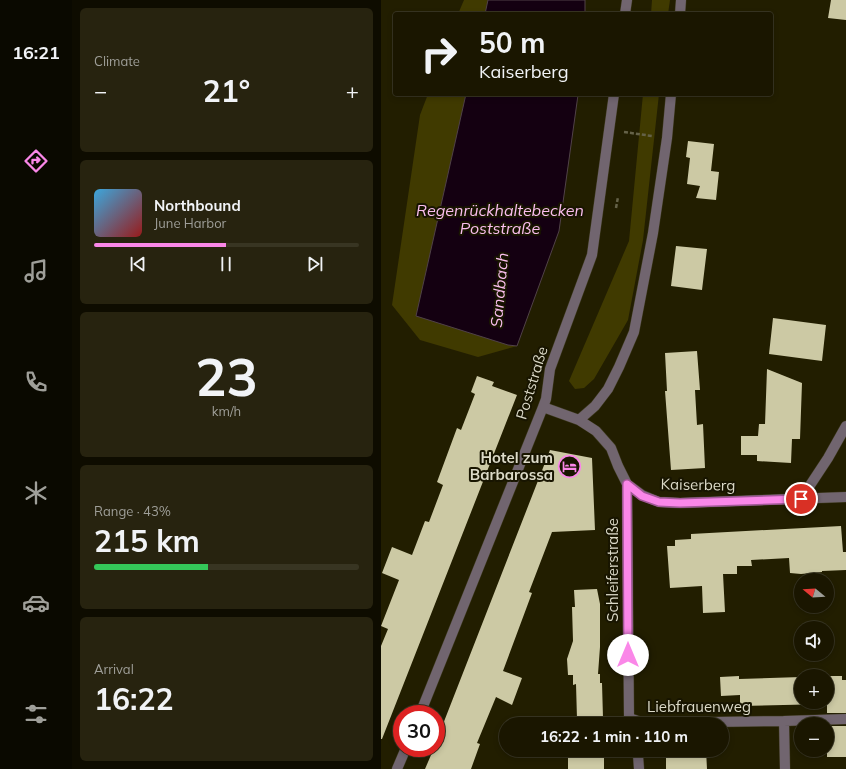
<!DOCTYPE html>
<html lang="en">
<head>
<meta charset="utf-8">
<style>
  :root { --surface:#1a1600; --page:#27230f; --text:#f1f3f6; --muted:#9f9f99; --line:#383522; --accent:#fa87e8 }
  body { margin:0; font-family:Mulish,sans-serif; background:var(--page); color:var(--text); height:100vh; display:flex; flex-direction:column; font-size:15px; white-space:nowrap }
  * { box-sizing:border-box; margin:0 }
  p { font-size:13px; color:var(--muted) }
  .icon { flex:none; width:22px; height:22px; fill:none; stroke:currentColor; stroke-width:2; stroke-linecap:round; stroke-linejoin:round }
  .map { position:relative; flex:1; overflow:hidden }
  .details { display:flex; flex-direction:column; gap:8px; padding:8px; background:#0e0c00; width:309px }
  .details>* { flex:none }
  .banner { position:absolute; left:12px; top:12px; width:380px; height:84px; border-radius:4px; box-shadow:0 2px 6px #0003,0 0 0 1px var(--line); background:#1a1600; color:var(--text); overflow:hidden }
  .needle { width:26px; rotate:288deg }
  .controls { position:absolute; left:413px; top:573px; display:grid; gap:8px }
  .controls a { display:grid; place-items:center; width:40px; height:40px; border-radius:50%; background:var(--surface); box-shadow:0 2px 6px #0003,0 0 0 1px var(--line); font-size:20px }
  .speed { position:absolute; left:12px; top:705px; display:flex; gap:8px; font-size:20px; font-weight:700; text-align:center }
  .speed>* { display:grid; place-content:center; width:52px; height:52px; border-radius:50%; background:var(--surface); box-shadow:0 2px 6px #0003,0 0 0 1px var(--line); line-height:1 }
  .speed .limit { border:6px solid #d22; background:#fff; color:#111 }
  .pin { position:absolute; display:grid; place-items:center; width:34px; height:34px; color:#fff; margin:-17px; border:2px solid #fff; border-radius:50%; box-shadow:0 1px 4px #0007 }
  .me { position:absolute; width:44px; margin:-22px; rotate:0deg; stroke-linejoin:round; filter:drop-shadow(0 0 3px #0008) }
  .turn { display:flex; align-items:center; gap:14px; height:84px; padding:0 20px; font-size:18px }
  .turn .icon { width:52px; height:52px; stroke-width:2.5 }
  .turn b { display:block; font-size:28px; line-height:34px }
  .big { font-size:30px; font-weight:700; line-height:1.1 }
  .details .card { flex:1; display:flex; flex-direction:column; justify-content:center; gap:6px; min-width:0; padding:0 14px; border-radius:6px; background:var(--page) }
  .details .dial { align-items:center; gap:0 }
  .dial b { font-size:52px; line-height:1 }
  .song { display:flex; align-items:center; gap:12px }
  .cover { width:48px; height:48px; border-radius:6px; background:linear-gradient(135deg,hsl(200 70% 55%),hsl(0 70% 35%)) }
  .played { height:4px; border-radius:2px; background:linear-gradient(90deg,var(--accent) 50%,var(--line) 50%) }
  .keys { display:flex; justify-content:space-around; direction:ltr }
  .heat { display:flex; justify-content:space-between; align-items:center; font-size:22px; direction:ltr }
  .charge { height:6px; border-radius:3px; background:linear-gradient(90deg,#34c759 43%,var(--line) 0) }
  .trip { position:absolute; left:118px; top:717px; width:230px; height:40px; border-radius:20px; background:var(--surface); box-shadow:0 2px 6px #0003,0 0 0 1px var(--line); font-weight:700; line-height:40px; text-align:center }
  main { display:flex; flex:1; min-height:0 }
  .dock { display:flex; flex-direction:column; width:72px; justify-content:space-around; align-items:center; background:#0a0900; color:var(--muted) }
  .dock .icon { width:28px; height:28px }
  .dock .on { color:var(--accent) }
  .dock b { font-size:18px; color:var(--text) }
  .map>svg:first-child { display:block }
  .green { fill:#403a00 }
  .water { fill:#140011; stroke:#504148 }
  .building { fill:#ccc9a4 }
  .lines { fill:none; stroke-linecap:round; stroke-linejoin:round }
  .minor-casing { stroke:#3c381c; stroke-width:11 }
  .path { stroke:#656248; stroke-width:2.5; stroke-dasharray:4 2; stroke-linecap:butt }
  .minor { stroke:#71656f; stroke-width:10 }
  .route-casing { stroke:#a25897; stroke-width:10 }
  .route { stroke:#fa87e8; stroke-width:7 }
  .labels { text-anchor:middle; stroke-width:4; stroke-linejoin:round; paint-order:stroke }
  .street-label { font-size:15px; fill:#dcdac8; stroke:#181500 }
  .poi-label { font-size:15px; font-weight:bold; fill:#dcdac8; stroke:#181500; text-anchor:end }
  .water-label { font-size:16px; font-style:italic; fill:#fabeee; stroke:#181500 }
</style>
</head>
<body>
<main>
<nav class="dock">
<b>16:21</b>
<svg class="icon on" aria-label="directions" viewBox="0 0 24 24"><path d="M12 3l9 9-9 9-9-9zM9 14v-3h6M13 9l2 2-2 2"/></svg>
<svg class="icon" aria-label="music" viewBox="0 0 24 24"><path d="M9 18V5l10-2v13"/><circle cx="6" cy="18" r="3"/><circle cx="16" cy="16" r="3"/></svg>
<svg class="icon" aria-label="phone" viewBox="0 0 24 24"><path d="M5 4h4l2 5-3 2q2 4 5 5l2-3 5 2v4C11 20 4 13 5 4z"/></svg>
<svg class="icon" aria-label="climate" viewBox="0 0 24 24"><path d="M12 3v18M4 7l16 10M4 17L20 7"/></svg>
<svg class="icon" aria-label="car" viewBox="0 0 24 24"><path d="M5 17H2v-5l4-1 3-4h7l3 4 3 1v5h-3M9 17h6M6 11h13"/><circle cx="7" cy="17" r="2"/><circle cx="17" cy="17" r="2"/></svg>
<svg class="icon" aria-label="filters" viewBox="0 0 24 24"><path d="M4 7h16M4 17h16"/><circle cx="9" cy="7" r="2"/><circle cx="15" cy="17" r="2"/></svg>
</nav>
<section class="details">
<div class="card"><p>Climate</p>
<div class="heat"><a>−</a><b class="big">21°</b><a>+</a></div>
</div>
<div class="card">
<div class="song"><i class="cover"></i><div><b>Northbound</b><p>June Harbor</p></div></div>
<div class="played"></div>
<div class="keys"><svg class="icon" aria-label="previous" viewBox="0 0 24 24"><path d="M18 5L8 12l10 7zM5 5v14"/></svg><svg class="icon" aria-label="pause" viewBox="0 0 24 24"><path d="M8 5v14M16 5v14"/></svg><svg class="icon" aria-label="next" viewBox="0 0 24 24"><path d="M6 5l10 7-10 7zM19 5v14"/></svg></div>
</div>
<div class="card dial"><b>23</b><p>km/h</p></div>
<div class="card"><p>Range · 43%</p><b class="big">215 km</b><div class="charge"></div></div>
<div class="card"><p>Arrival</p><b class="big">16:22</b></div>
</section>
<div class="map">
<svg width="465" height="769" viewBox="0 0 465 769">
  <rect width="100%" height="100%" fill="#221e00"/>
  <path class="green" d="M83,0H204V14H77Z
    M271,0H289L287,14H270Z
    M47,94H188L197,95L178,231L136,346L97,357L39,340L11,305L39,115Z
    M262,94H278L262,240L247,320L213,379L203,388L194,389L188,381L248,241Z"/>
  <path class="water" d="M107,0H204V14H104Z
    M85,94H188L197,95L178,231L136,346L127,345L35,316Z"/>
  <path class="building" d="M450,0H465V20L447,18Z
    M307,141L333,144L330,171L338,172L335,200L315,198L319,186L306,184L309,158L305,157Z
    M295,246L326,249L321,290L290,286Z
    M392,318L445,325L441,361L388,354Z
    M316,351L319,390H314L316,425L322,424L324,468L290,470L284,391H286L284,353Z
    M386,369L421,383L419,439H411L410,463L376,461V455H360V436H377L378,424H384Z
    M96,376L113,382L111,386L136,395L1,739H0V646L7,629L0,626L18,580L1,573L11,547L31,555L44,521L48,522L62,485L56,482L76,428L80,430L94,394L90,392Z
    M169,450L211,458L214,530L171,532L148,592L151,593L122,671L141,678L131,705L115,697L96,743L99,744L90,769H44L53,748H55V742Z
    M460,526L462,552H465V570L441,571V572L420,574L409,573L408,558L370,560L371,566H356V574H342L344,612L322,613L321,586L289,588L286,546H294V540L310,539V534Z
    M216,589L219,604V647L217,674H219V683H221L222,718L196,719L195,684L192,685V675H187L186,659L192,641L191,607H194L193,590Z
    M358,676V679L420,677V702H446V676H461V680H465V713H446V704L359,706V695L340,696L339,677Z
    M446,726H465V757H446Z
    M187,750H223V769H187Z
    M285,750H325L326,769H285Z"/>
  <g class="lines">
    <defs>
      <path id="minor" d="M244,14L246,0
        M299,14L300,0
        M162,407L198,420L215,431L230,448L237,466L246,484L261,495L278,502L299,503L465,497
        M198,420L214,406L227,389L238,367L253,332L272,233L286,138L290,94
        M246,484L248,718L263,723L403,721L465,719
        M420,499L447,458L465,426
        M39,714L162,407L165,399L169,369L211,255L233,94
        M403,721L404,769
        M257,755L258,769
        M16,769L25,748"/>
    </defs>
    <use href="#minor" class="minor-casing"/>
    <path class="path" d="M243,132L271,136
      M235,208L237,197"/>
    <use href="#minor" class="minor"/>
  </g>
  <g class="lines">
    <defs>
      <path id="route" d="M247,655L246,484L261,496L278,502L299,503L420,499"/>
    </defs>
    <use href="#route" class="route-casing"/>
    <use href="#route" class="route"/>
  </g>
  <defs>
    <symbol id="hotel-ring" viewBox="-11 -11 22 22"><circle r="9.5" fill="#181500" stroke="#fa87e8" stroke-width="1.5"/><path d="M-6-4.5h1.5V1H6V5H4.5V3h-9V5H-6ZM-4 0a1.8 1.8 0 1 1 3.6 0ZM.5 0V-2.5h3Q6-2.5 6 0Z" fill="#fa87e8"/></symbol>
  </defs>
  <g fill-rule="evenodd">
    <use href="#hotel-ring" x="176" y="454" width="25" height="25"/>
  </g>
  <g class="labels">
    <g class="street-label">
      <text transform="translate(151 383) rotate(-73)" y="5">Poststraße</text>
      <text transform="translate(317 485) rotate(1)" y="5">Kaiserberg</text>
      <text transform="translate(232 570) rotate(-90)" y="5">Schleiferstraße</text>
      <text x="318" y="712">Liebfrauenweg</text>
    </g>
    <g class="poi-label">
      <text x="172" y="463">Hotel zum<tspan x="172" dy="17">Barbarossa</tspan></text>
    </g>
    <g class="water-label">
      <text x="119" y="216">Regenrückhaltebecken<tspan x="119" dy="18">Poststraße</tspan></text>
      <text transform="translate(118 290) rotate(-85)" y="6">Sandbach</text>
    </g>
  </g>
</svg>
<div class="controls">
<a><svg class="needle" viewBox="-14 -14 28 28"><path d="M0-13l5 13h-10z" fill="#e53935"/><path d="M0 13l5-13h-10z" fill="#9f9f99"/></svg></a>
<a><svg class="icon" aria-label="sound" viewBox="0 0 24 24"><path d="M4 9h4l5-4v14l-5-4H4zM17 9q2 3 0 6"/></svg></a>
<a>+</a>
<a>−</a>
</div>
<div class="speed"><div class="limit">30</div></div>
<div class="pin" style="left:420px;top:499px;background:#d93025"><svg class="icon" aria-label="arrive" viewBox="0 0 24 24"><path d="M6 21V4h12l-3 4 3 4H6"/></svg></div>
<svg class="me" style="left:247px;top:655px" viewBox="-20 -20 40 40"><circle r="19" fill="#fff"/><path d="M0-13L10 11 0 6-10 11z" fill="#fa87e8"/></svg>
<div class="trip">16:22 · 1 min · 110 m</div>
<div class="banner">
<div class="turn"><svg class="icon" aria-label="right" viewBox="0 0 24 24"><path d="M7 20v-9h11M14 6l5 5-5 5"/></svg><div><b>50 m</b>Kaiserberg</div></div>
</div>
</div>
</main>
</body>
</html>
